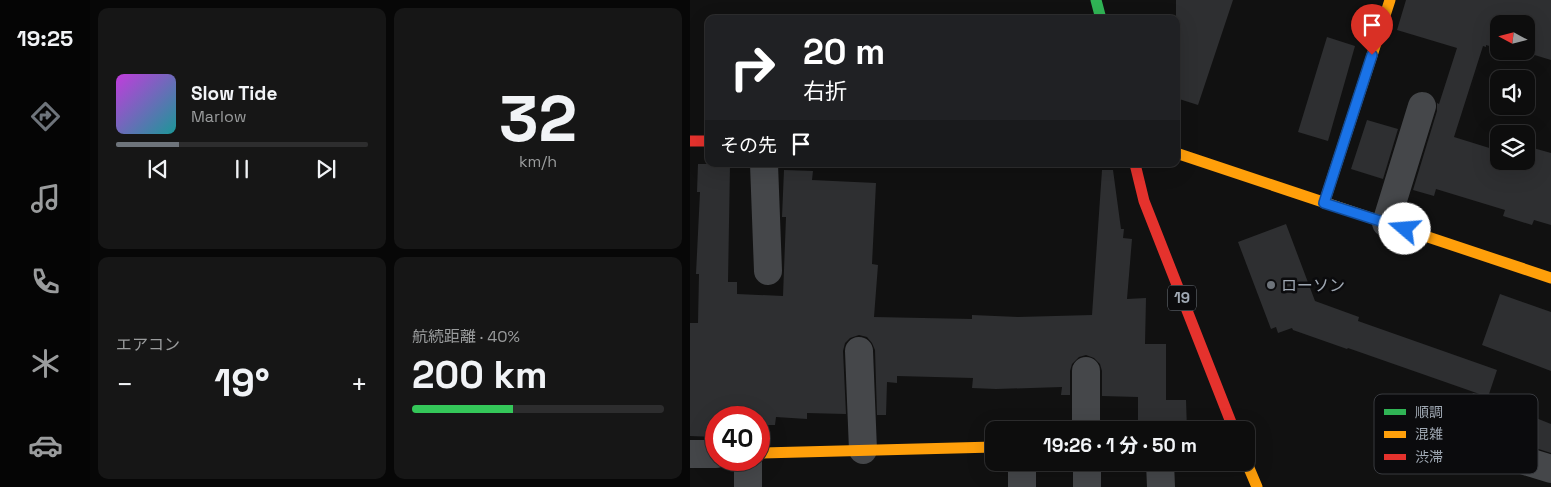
<!DOCTYPE html>
<html lang="ja">
<head>
<meta charset="utf-8">
<style>
  :root { --surface:#0d0d0d; --page:#161616; --text:#f1f3f6; --muted:#9a9c9d; --line:#2d2d2e; --accent:#6e747b }
  body { margin:0; font-family:"Space Grotesk","Noto Sans JP",sans-serif; background:var(--page); color:var(--text); height:100vh; display:flex; flex-direction:column; font-size:19px; white-space:nowrap }
  * { box-sizing:border-box; margin:0 }
  p { font-size:16px; color:var(--muted) }
  .icon { flex:none; width:28px; height:28px; fill:none; stroke:currentColor; stroke-width:2; stroke-linecap:round; stroke-linejoin:round }
  .map { position:relative; flex:1; overflow:hidden }
  .sheet { display:flex; flex-direction:column; gap:8px; padding:8px; background:#070707; width:600px }
  .sheet>* { flex:none }
  .hud { position:absolute; left:15px; top:15px; width:475px; height:152px; border-radius:10px; box-shadow:0 5px 20px #0002,0 0 0 1px var(--line); background:#202124; color:#fff; overflow:hidden }
  .needle { width:32px; rotate:277deg }
  .tools { position:absolute; left:800px; top:15px; display:grid; gap:10px }
  .tools a { display:grid; place-items:center; width:45px; height:45px; border-radius:10px; background:var(--surface); box-shadow:0 5px 20px #0002,0 0 0 1px var(--line); font-size:25px }
  .speed { position:absolute; left:15px; top:406px; display:flex; gap:10px; font-size:25px; font-weight:700; text-align:center }
  .speed>* { display:grid; place-content:center; width:65px; height:65px; border-radius:50%; background:var(--surface); box-shadow:0 5px 20px #0002,0 0 0 1px var(--line); line-height:1 }
  .speed .limit { border:8px solid #d22; background:#fff; color:#111 }
  .pin { position:absolute; display:grid; place-items:center; width:42px; height:42px; color:#fff; margin:-51px -21px; border-radius:50% 50% 50% 0; rotate:-45deg; box-shadow:0 0 5px #0007 }
  .pin .icon { rotate:45deg }
  .me { position:absolute; width:55px; margin:-28px; rotate:288deg; stroke-linejoin:round; filter:drop-shadow(0 0 4px #0008) }
  .turn { display:flex; align-items:center; gap:18px; height:105px; padding:0 15px; font-size:22px }
  .turn .icon { width:65px; height:65px; stroke-width:2.5 }
  .turn b { display:block; font-size:35px; line-height:42px }
  .then { display:flex; align-items:center; height:48px; padding:0 15px; background:#0003; gap:10px; font-size:19px }
  .big { font-size:38px; font-weight:700; line-height:1.1 }
  .sheet .tile { flex:1; display:flex; flex-direction:column; justify-content:center; gap:8px; min-width:0; padding:0 18px; border-radius:10px; background:var(--page) }
  .sheet .dial { align-items:center; gap:0 }
  .dial b { font-size:65px; line-height:1 }
  .song { display:flex; align-items:center; gap:15px }
  .cover { width:60px; height:60px; border-radius:8px; background:linear-gradient(135deg,hsl(290 70% 55%),hsl(180 70% 35%)) }
  .played { height:5px; border-radius:2px; background:linear-gradient(90deg,var(--accent) 25%,var(--line) 25%) }
  .keys { display:flex; justify-content:space-around; direction:ltr }
  .heat { display:flex; justify-content:space-between; align-items:center; font-size:28px; direction:ltr }
  .charge { height:8px; border-radius:4px; background:linear-gradient(90deg,#34c759 40%,var(--line) 0) }
  .sheet .tiles { flex:1; display:grid; gap:8px; grid-template-columns:repeat(2,1fr) }
  .trip { position:absolute; left:295px; top:421px; width:270px; height:50px; border-radius:10px; background:var(--surface); box-shadow:0 5px 20px #0002,0 0 0 1px var(--line); font-weight:700; line-height:50px; text-align:center }
  main { display:flex; flex:1; min-height:0 }
  .dock { display:flex; flex-direction:column; width:90px; justify-content:space-around; align-items:center; background:#050505; color:var(--muted) }
  .dock .icon { width:35px; height:35px }
  .dock .current { color:var(--accent) }
  .dock b { font-size:22px; color:var(--text) }
  .map>svg:first-child { display:block }
  .building { fill:#2e2f31 }
  .lines { fill:none; stroke-linecap:round; stroke-linejoin:round }
  .street { stroke:#45474a; stroke-width:28 }
  .fast { stroke:#30b455; stroke-width:11 }
  .slow { stroke:#ff9f0a; stroke-width:11 }
  .jam { stroke:#e5322d; stroke-width:11 }
  .route-casing { stroke:#114b97; stroke-width:12 }
  .route { stroke:#1a73e8; stroke-width:9 }
  .poi-dot { fill:#6e747b; stroke:#0b0b0d; stroke-width:2 }
  .labels { text-anchor:middle; stroke-width:5; stroke-linejoin:round; paint-order:stroke }
  .shield { fill:#0b0b0d; stroke:#737a82; stroke-width:1 }
  .shield-label { font-size:15px; font-weight:bold; fill:#a0a9b4 }
  .poi-label { font-size:16px; fill:#a0a9b4; stroke:#0b0b0d; text-anchor:start }
  .key { fill:#0b0b0d; stroke:#383a3f; stroke-width:1 }
  .key-label { font-size:14px; fill:#a0a9b4 }
</style>
</head>
<body>
<main>
<nav class="dock">
<b>19:25</b>
<svg class="icon current" aria-label="directions" viewBox="0 0 24 24"><path d="M12 3l9 9-9 9-9-9zM9 14v-3h6M13 9l2 2-2 2"/></svg>
<svg class="icon" aria-label="music" viewBox="0 0 24 24"><path d="M9 18V5l10-2v13"/><circle cx="6" cy="18" r="3"/><circle cx="16" cy="16" r="3"/></svg>
<svg class="icon" aria-label="phone" viewBox="0 0 24 24"><path d="M5 4h4l2 5-3 2q2 4 5 5l2-3 5 2v4C11 20 4 13 5 4z"/></svg>
<svg class="icon" aria-label="climate" viewBox="0 0 24 24"><path d="M12 3v18M4 7l16 10M4 17L20 7"/></svg>
<svg class="icon" aria-label="car" viewBox="0 0 24 24"><path d="M5 17H2v-5l4-1 3-4h7l3 4 3 1v5h-3M9 17h6M6 11h13"/><circle cx="7" cy="17" r="2"/><circle cx="17" cy="17" r="2"/></svg>
</nav>
<section class="sheet">
<div class="tiles">
<div class="tile">
<div class="song"><i class="cover"></i><div><b>Slow Tide</b><p>Marlow</p></div></div>
<div class="played"></div>
<div class="keys"><svg class="icon" aria-label="previous" viewBox="0 0 24 24"><path d="M18 5L8 12l10 7zM5 5v14"/></svg><svg class="icon" aria-label="pause" viewBox="0 0 24 24"><path d="M8 5v14M16 5v14"/></svg><svg class="icon" aria-label="next" viewBox="0 0 24 24"><path d="M6 5l10 7-10 7zM19 5v14"/></svg></div>
</div>
<div class="tile dial"><b>32</b><p>km/h</p></div>
<div class="tile"><p>エアコン</p>
<div class="heat"><a>−</a><b class="big">19°</b><a>+</a></div>
</div>
<div class="tile"><p>航続距離 · 40%</p><b class="big">200 km</b><div class="charge"></div></div>
</div>
</section>
<div class="map">
<svg width="861" height="487" viewBox="0 0 861 487">
  <rect width="100%" height="100%" fill="#111"/>
  <path class="building" d="M486,0H543L508,105L486,98Z
    M716,0H861V60L838,53L836,58L815,51H836V24H809V49L796,45V47L793,46L764,137L809,151V161H836V146L861,153V225L844,220L842,225L813,216L815,210L746,189L744,196L723,190L747,111V103L749,104L767,48L707,30Z
    M637,37L665,46L638,141L608,132Z
    M677,120L708,129L693,179L661,169Z
    M8,164H40L38,282H47V294L93,296L96,217H92L94,170L123,171L122,180L186,183L182,264L188,265L184,317L282,319V315L328,317L402,315L412,170H423L431,229H434L433,238L442,239L437,299L456,298L455,344H476V400H496L497,430H448V397L412,396V371L410,364L404,358L396,355L389,357L382,364L380,371V395H371L372,387L306,389L282,388L283,378L207,376V383L197,382L196,415H187L185,350L182,343L177,337L169,335L160,338L155,343L153,351L156,414L117,413V419L86,417L85,425H69V418H26V437L0,436V323H8L9,274H6L10,192H7Z
    M596,224L625,301L669,317L668,321L807,370L798,397L658,348L657,349L603,330L602,328L588,333L586,327L581,329L548,242Z
    M810,294L861,312V371L792,345Z
    M783,393L861,424V453L821,440H815L771,422Z"/>
  <g class="lines">
    <path class="street" d="M74,164L78,271
      M696,223L732,106
      M169,351L173,450
      M396,371V430
      M0,454H26
      M816,455L861,469
      M58,460V487
      M332,462V487
      M397,462V487
      M470,462L471,487"/>
    <path class="fast" d="M406,0L411,19"/>
    <path class="slow" d="M486,153L861,278
      M634,203L700,0
      M69,453L304,447
      M556,461L567,487"/>
    <path class="jam" d="M0,141H19
      M445,164L454,201L544,430"/>
  </g>
  <g class="lines">
    <defs>
      <path id="route" d="M682,55L634,203L715,229"/>
    </defs>
    <use href="#route" class="route-casing"/>
    <use href="#route" class="route"/>
  </g>
  <circle class="poi-dot" cx="581" cy="285" r="5"/>
  <g class="labels">
    <rect class="shield" x="478" y="285.5" width="28" height="25" rx="4"/>
    <g class="shield-label">
      <text x="492" y="303">19</text>
    </g>
    <g class="poi-label">
      <text x="591" y="291">ローソン</text>
    </g>
  </g>
  <rect x="684" y="394" width="164" height="80" rx="8" class="key"/>
  <rect x="694" y="409" width="22" height="6" fill="#30b455"/>
  <rect x="694" y="431" width="22" height="7" fill="#ff9f0a"/>
  <rect x="694" y="454" width="22" height="6" fill="#e5322d"/>
  <g class="key-label">
    <text x="725" y="417">順調</text>
    <text x="725" y="439">混雑</text>
    <text x="725" y="462">渋滞</text>
  </g>
</svg>
<div class="tools">
<a><svg class="needle" viewBox="-14 -14 28 28"><path d="M0-13l5 13h-10z" fill="#e53935"/><path d="M0 13l5-13h-10z" fill="#9a9c9d"/></svg></a>
<a><svg class="icon" aria-label="sound" viewBox="0 0 24 24"><path d="M4 9h4l5-4v14l-5-4H4zM17 9q2 3 0 6"/></svg></a>
<a><svg class="icon" aria-label="layers" viewBox="0 0 24 24"><path d="M12 4l9 5-9 5-9-5zM3 14l9 5 9-5"/></svg></a>
</div>
<div class="speed"><div class="limit">40</div></div>
<div class="pin" style="left:682px;top:55px;background:#d93025"><svg class="icon" aria-label="arrive" viewBox="0 0 24 24"><path d="M6 21V4h12l-3 4 3 4H6"/></svg></div>
<svg class="me" style="left:715px;top:229px" viewBox="-20 -20 40 40"><circle r="19" fill="#fff"/><path d="M0-13L10 11 0 6-10 11z" fill="#1a73e8"/></svg>
<div class="trip">19:26 · 1 分 · 50 m</div>
<div class="hud">
<div class="turn"><svg class="icon" aria-label="right" viewBox="0 0 24 24"><path d="M7 20v-9h11M14 6l5 5-5 5"/></svg><div><b>20 m</b>右折</div></div>
<div class="then">その先<svg class="icon" aria-label="arrive" viewBox="0 0 24 24"><path d="M6 21V4h12l-3 4 3 4H6"/></svg></div>
</div>
</div>
</main>
</body>
</html>
